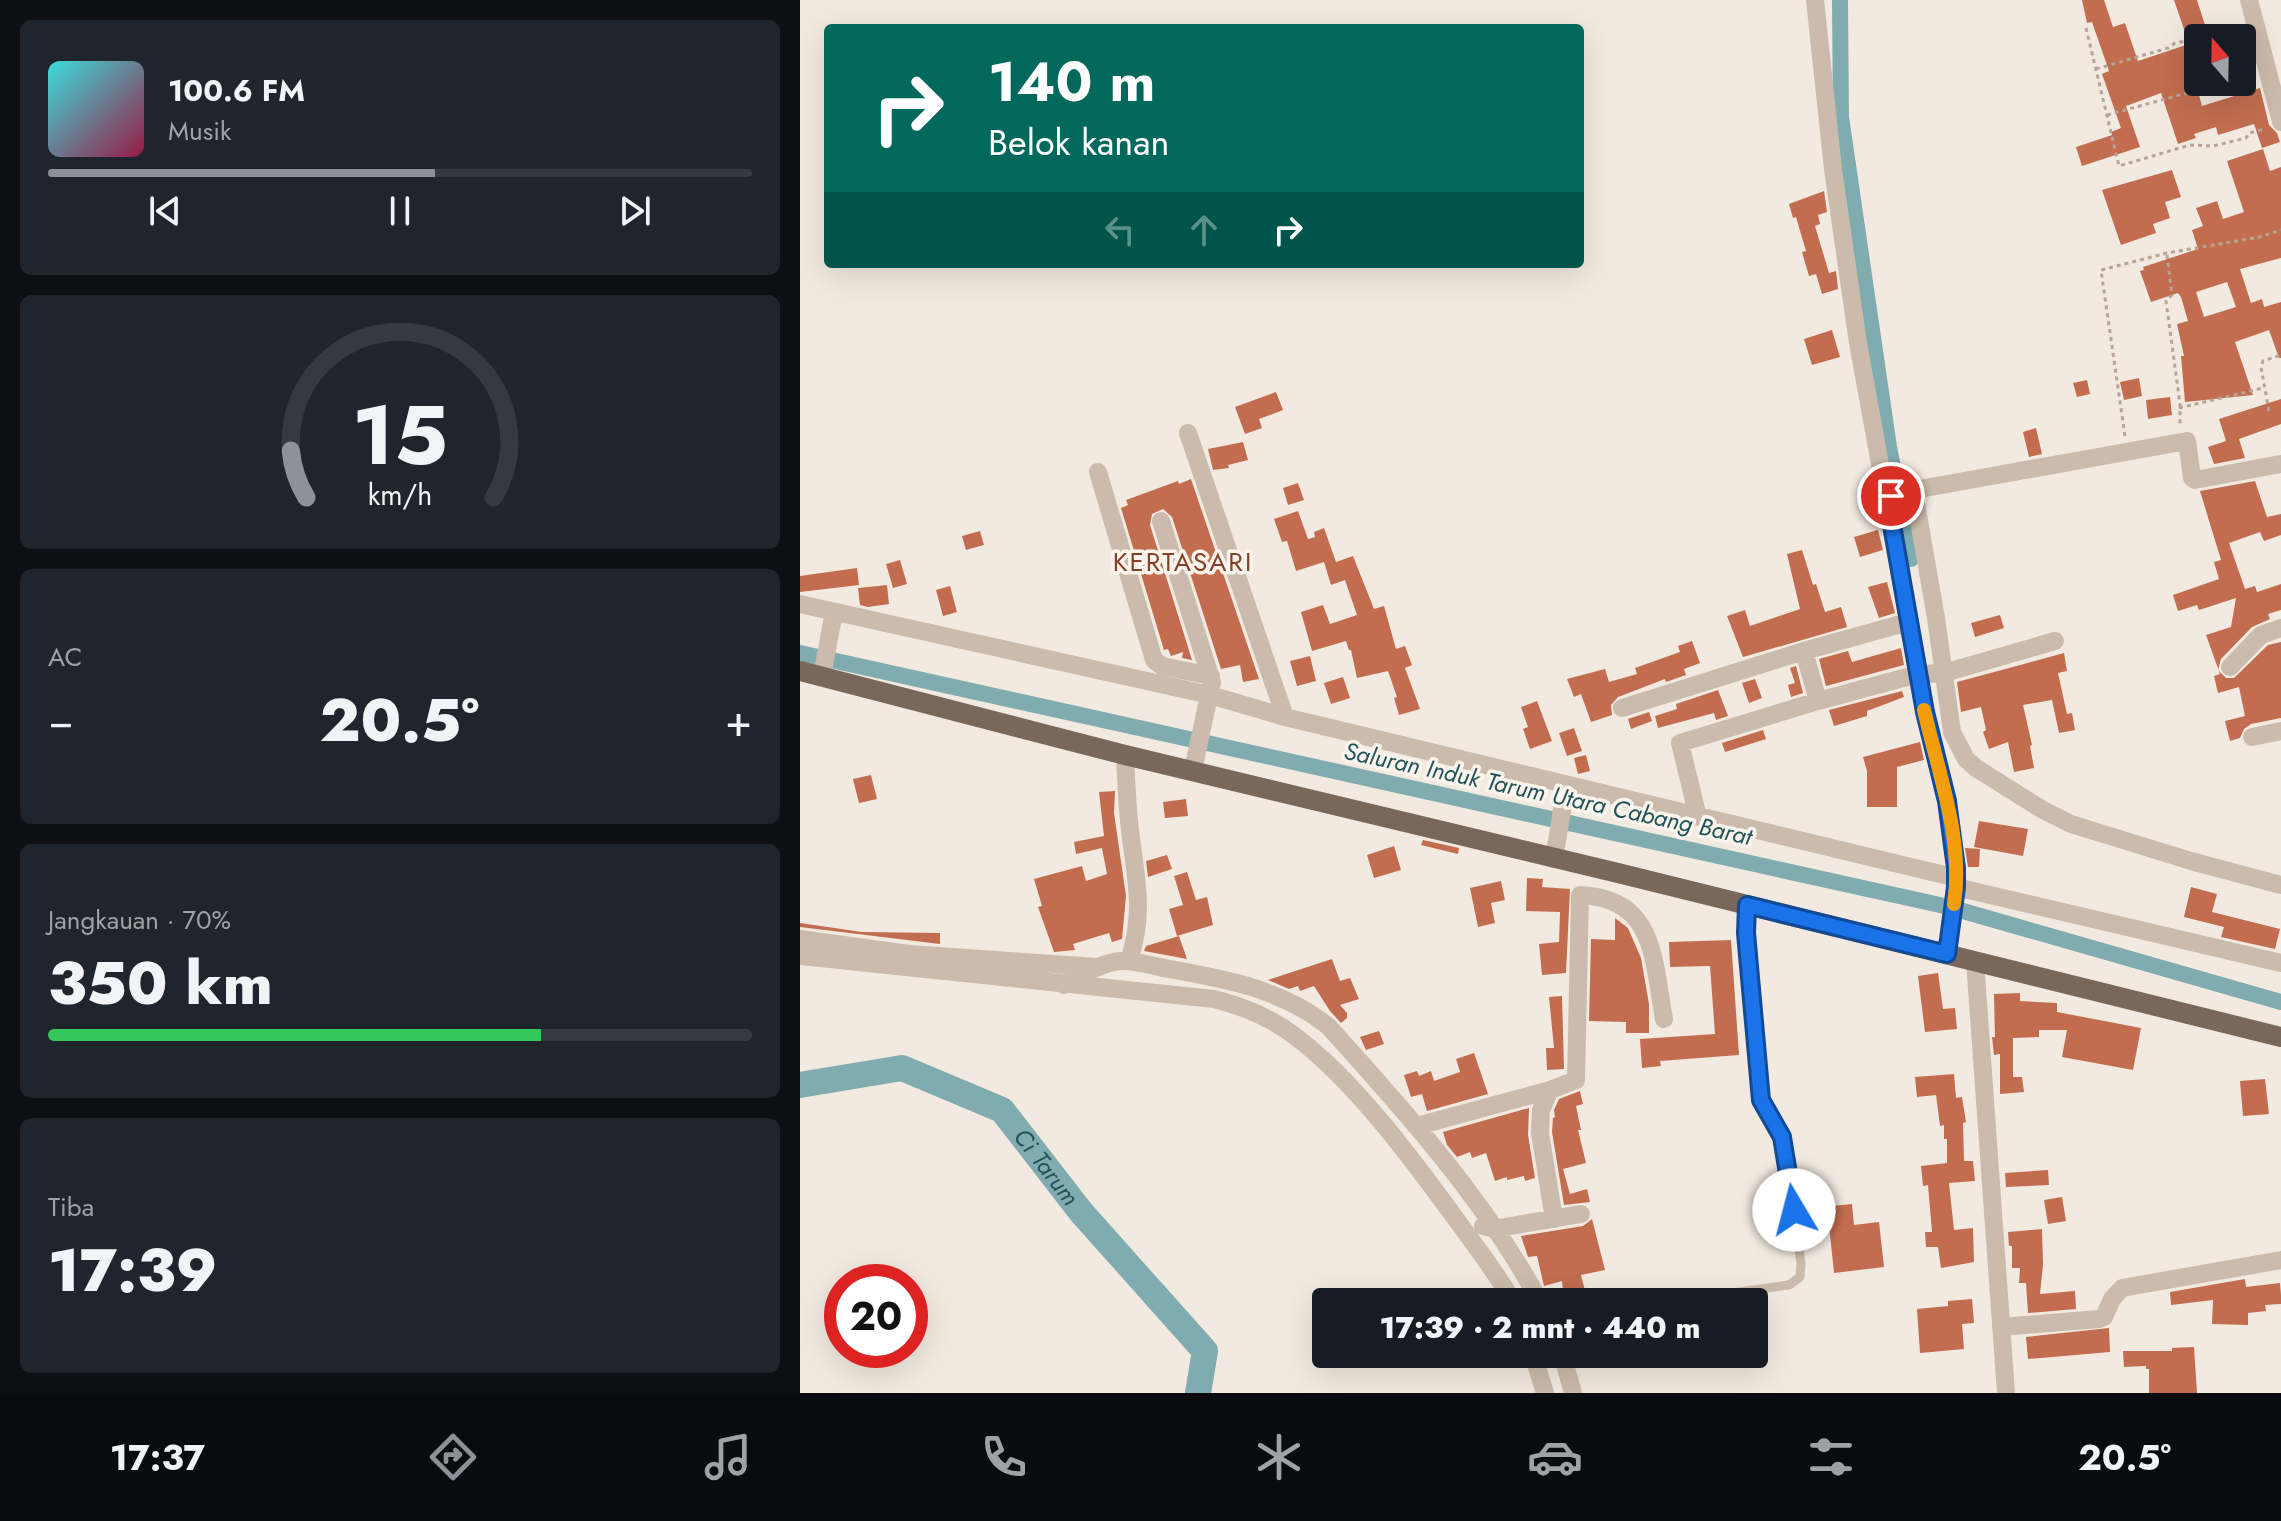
<!DOCTYPE html>
<html lang="id">
<head>
<meta charset="utf-8">
<style>
  :root { --surface:#171b24; --page:#20242c; --text:#f1f3f6; --muted:#9ea1a6; --line:#363941; --accent:#8c9099 }
  body { margin:0; font-family:Jost,sans-serif; background:var(--page); color:var(--text); height:100vh; display:flex; flex-direction:column; font-size:30px; white-space:nowrap }
  * { box-sizing:border-box; margin:0 }
  p { font-size:26px; color:var(--muted) }
  .icon { flex:none; width:44px; height:44px; fill:none; stroke:currentColor; stroke-width:2; stroke-linecap:round; stroke-linejoin:round }
  .map { position:relative; flex:1; overflow:hidden }
  .panel { display:flex; flex-direction:column; gap:20px; padding:20px; background:#0d0f14; width:800px }
  .panel>* { flex:none }
  .top-card { position:absolute; left:24px; top:24px; width:760px; height:244px; border-radius:8px; box-shadow:0 8px 32px #0002; background:#00695c; color:#fff; overflow:hidden }
  .needle { width:52px; rotate:340deg }
  .tools { position:absolute; left:1384px; top:24px; display:grid; gap:16px }
  .tools a { display:grid; place-items:center; width:72px; height:72px; border-radius:8px; background:var(--surface); box-shadow:0 8px 32px #0002; font-size:40px }
  .speed { position:absolute; left:24px; top:1264px; display:flex; gap:16px; font-size:40px; font-weight:700; text-align:center }
  .speed>* { display:grid; place-content:center; width:104px; height:104px; border-radius:50%; background:var(--surface); box-shadow:0 8px 32px #0002; line-height:1 }
  .speed .limit { border:12px solid #d22; background:#fff; color:#111 }
  .pin { position:absolute; display:grid; place-items:center; width:68px; height:68px; color:#fff; margin:-34px; border:4px solid #fff; border-radius:50%; box-shadow:0 2px 8px #0007 }
  .me { position:absolute; width:88px; margin:-44px; rotate:352deg; stroke-linejoin:round; filter:drop-shadow(0 0 6px #0008) }
  .turn { display:flex; align-items:center; gap:28px; height:168px; padding:0 32px; font-size:36px }
  .turn .icon { width:104px; height:104px; stroke-width:2.5 }
  .turn b { display:block; font-size:56px; line-height:68px }
  .lanes { display:flex; align-items:center; height:76px; padding:0 32px; background:#0003; justify-content:center; gap:40px; direction:ltr }
  .lanes .off { opacity:.35 }
  .big { font-size:60px; font-weight:800; line-height:1.1 }
  .panel .tile { flex:1; display:flex; flex-direction:column; justify-content:center; gap:12px; min-width:0; padding:0 28px; border-radius:12px; background:var(--page) }
  .panel .dial { align-items:center; gap:0 }
  .dial svg { height:208px; overflow:visible; fill:none; stroke:var(--line); stroke-width:7; stroke-linecap:round; text-anchor:middle }
  .dial text { fill:var(--text); stroke:none }
  .song { display:flex; align-items:center; gap:24px }
  .cover { width:96px; height:96px; border-radius:12px; background:linear-gradient(135deg,hsl(180 70% 55%),hsl(340 70% 35%)) }
  .played { height:8px; border-radius:4px; background:linear-gradient(90deg,var(--accent) 55%,var(--line) 55%) }
  .keys { display:flex; justify-content:space-around; direction:ltr }
  .heat { display:flex; justify-content:space-between; align-items:center; font-size:44px; direction:ltr }
  .charge { height:12px; border-radius:6px; background:linear-gradient(90deg,#34c759 70%,var(--line) 0) }
  .trip { position:absolute; left:512px; top:1288px; width:456px; height:80px; border-radius:8px; background:var(--surface); box-shadow:0 8px 32px #0002; font-weight:800; line-height:80px; text-align:center }
  .tab-bar { display:flex; height:128px; justify-content:space-around; align-items:center; background:#090b0e; color:var(--muted) }
  .tab-bar .icon { width:56px; height:56px }
  .tab-bar .current { color:var(--accent) }
  .tab-bar b { font-size:36px; color:var(--text) }
  main { display:flex; flex:1; min-height:0 }
  .map>svg:first-child { display:block }
  .lines { fill:none; stroke-linecap:round; stroke-linejoin:round }
  .canal { stroke:#80acaf; stroke-width:16 }
  .river { stroke:#80acaf; stroke-width:26 }
  .building { fill:#c26d4f; fill-rule:evenodd }
  .path { stroke:#b6a596; stroke-width:3; stroke-dasharray:4 4; stroke-linecap:butt }
  .lane { stroke:#cbbbac; stroke-width:9 }
  .street { stroke:#cbbbac; stroke-width:18 }
  .primary { stroke:#7a675c; stroke-width:20 }
  .route-casing { stroke:#114b97; stroke-width:20 }
  .route { stroke:#1a73e8; stroke-width:14 }
  .slow { stroke:#f59e0b; stroke-width:14 }
  .labels { text-anchor:middle; stroke-width:7; stroke-linejoin:round; paint-order:stroke }
  .water-label { font-size:24px; font-style:italic; fill:#215459; stroke:#faf4ed }
  .quarter-label { font-size:26px; letter-spacing:2px; fill:#853f26; stroke:#faf4ed }
</style>
</head>
<body>
<main>
<section class="panel">
<div class="tile">
<div class="song"><i class="cover"></i><div><b>100.6 FM</b><p>Musik</p></div></div>
<div class="played"></div>
<div class="keys"><svg class="icon" aria-label="previous" viewBox="0 0 24 24"><path d="M18 5L8 12l10 7zM5 5v14"/></svg><svg class="icon" aria-label="pause" viewBox="0 0 24 24"><path d="M8 5v14M16 5v14"/></svg><svg class="icon" aria-label="next" viewBox="0 0 24 24"><path d="M6 5l10 7-10 7zM19 5v14"/></svg></div>
</div>
<div class="tile dial"><svg viewBox="0 0 100 80">
<path d="M14 69A42 42 0 1 1 86 69"/>
<path d="M14 69A42 42 0 0 1 8 51" stroke="#8c9099"/>
<text x="50" y="56" font-size="32" font-weight="700">15</text>
<text x="50" y="72" font-size="11">km/h</text>
</svg></div>
<div class="tile"><p>AC</p>
<div class="heat"><a>−</a><b class="big">20.5°</b><a>+</a></div>
</div>
<div class="tile"><p>Jangkauan · 70%</p><b class="big">350 km</b><div class="charge"></div></div>
<div class="tile"><p>Tiba</p><b class="big">17:39</b></div>
</section>
<div class="map">
<svg width="1481" height="1393" viewBox="0 0 1481 1393">
  <rect width="100%" height="100%" fill="#f2eae0"/>
  <g class="lines">
    <path class="canal" d="M1040,0L1041,117L1089,447L1111,559
      M0,653L1149,907L1481,1002"/>
    <path class="river" id="s1" d="M0,1085L102,1068L202,1110L281,1212L405,1351L398,1393"/>
  </g>
  <path class="building" d="M1282,0H1304L1313,27L1325,23L1338,61L1389,44L1374,0H1397L1405,25L1398,27V72L1393,74L1402,106L1460,88L1469,125L1477,133L1480,142L1462,148L1454,124L1418,135L1416,127L1394,134L1396,138L1378,144L1361,93L1326,106L1340,147L1282,166L1276,147L1312,135L1311,132L1321,128L1302,74L1309,71L1292,22L1287,23Z
    M1463,149L1470,171L1481,167V258L1440,269L1451,303L1462,299L1464,307L1481,302V358H1479L1469,330L1435,342L1453,395L1385,402L1381,356H1384L1377,324L1388,321L1381,297L1378,293L1351,302L1340,271L1344,270L1343,267L1398,249L1392,230L1403,226L1396,208L1417,201L1423,219L1444,212L1427,161ZM1427,282L1436,307L1404,317L1396,292Z
    M1372,170L1381,197L1365,202L1370,218L1353,224L1356,233L1321,245L1302,190Z
    M1024,191L1027,212L1018,215L1020,224L1015,226L1029,273L1036,271L1038,289L1022,294L1016,274L1009,276L1002,252L1006,251L996,217L993,218L989,204Z
    M1032,330L1040,357L1012,365L1004,339Z
    M1339,378L1342,396L1324,400L1320,382Z
    M1287,380L1290,394L1277,397L1273,383Z
    M476,392L483,410L459,419L462,428L445,434L435,407Z
    M1370,397L1372,415L1348,419L1346,400Z
    M1481,399V424L1439,439L1445,458L1414,464L1408,447L1426,441L1419,419Z
    M1236,428L1242,454L1229,457L1223,432Z
    M443,442L448,460L428,465L429,468L413,470L408,449Z
    M391,479L459,679L443,682L440,665L421,669L372,517L363,509L352,514L350,525L392,660L382,658L383,652L371,656L368,649L364,650L321,508L328,505L326,500L378,481L379,484Z
    M1455,481L1467,517L1481,514V535L1464,541L1460,532L1429,543L1445,589L1455,586L1457,592L1481,584V610L1468,614L1470,619L1452,627L1421,659L1418,670L1426,678H1434L1468,645L1481,642V718L1451,724L1444,729L1440,738L1430,741L1425,721L1445,716L1439,687L1418,693L1414,676L1420,674L1406,635L1431,627L1436,598L1399,610L1397,605L1378,611L1373,595L1419,579L1414,562L1421,560L1400,491Z
    M498,483L504,500L488,505L483,488Z
    M498,511L508,539L515,537L514,532L524,528L536,562L553,556L574,609L584,606L596,649L605,646L612,665L605,668L620,709L599,715L594,698L597,697L588,671L557,678L551,650H549L546,641L512,651L501,612L523,605L530,624L557,615L545,580L531,585L524,562L496,571L487,541L482,542L474,519Z
    M1078,530L1083,550L1060,557L1054,537Z
    M180,531L184,545L166,550L162,536Z
    M1002,550L1013,585L1016,584L1025,612L1041,607L1047,627L943,657L927,616L945,610L950,626L1000,609L987,554Z
    M100,560L107,584L93,588L86,564Z
    M57,568L59,585L0,592V576Z
    M1087,582L1095,613L1079,618L1068,587Z
    M87,585L89,604L68,607L60,605L58,588Z
    M150,586L157,612L143,616L136,590Z
    M1200,615L1204,628L1175,637L1171,623Z
    M892,641L900,663L884,669L886,675L866,682L865,679L818,697L811,705L812,715L791,722L781,694L774,697L767,679L805,669L809,682L837,674L835,668L880,652L878,646Z
    M1101,648L1104,665L1026,686L1019,659L1048,651L1052,662Z
    M1264,653L1267,671L1258,673L1267,714L1272,713L1275,730L1259,733L1252,700L1223,705L1232,745L1230,746L1234,768L1214,772L1208,742L1189,749L1183,732L1186,730L1181,707L1161,712L1157,682Z
    M510,656L516,681L497,686L490,661Z
    M996,666L1003,693L991,697L988,685L995,683L990,668Z
    M543,677L550,698L531,704L524,683Z
    M955,679L962,698L949,703L942,683Z
    M918,690L928,716L916,720L914,713L858,728L855,716L877,709L876,704Z
    M1102,691L1104,697L1067,711V716L1034,726L1029,710Z
    M737,701L752,741L730,749L723,729L728,727L721,707Z
    M849,712L852,721L831,729L828,719Z
    M774,728L782,751L767,756L759,733Z
    M963,730L966,739L925,752L922,743Z
    M1120,742L1124,760L1097,767V807H1067V771L1063,757Z
    M786,755L790,771L778,774L774,758Z
    M71,775L77,799L59,803L53,779Z
    M315,791L314,813L326,896L322,939L312,942L309,933L273,944L275,950L254,952L238,907L242,906L234,879L282,866L286,881L307,874L302,848L276,854L274,842L304,836L299,792Z
    M386,799L388,816L365,818L363,802Z
    M1179,821L1228,829L1223,856L1174,847Z
    M623,840L659,848L658,854L621,845Z
    M594,846L601,870L574,878L567,855Z
    M1165,848L1180,849L1179,867H1168Z
    M367,855L372,869L348,877L346,861Z
    M387,872L396,900L407,897L413,925L377,936L369,909L383,905L374,876Z
    M727,878L743,879L742,887L770,889L766,973L742,975L739,944L759,942L760,912L726,911Z
    M701,881L705,900L691,903L695,923L678,927L670,888Z
    M1391,887L1417,894L1412,912L1480,929L1475,949L1421,937L1424,927L1384,917Z
    M815,918L828,928L841,958L849,1004V1033H826V1022L789,1021L791,939L815,940Z
    M0,923L62,932L140,933V944L0,927Z
    M379,936L387,959L344,951L346,946Z
    M931,940L939,1055L860,1061L861,1066L842,1068L840,1039L915,1034L910,966L870,967L869,942Z
    M532,959L540,981L550,978L559,999L540,1005L547,1013V1018L541,1023L530,1011L514,986L500,991L498,986L489,989L468,980Z
    M1138,973L1143,1009L1155,1008L1157,1029L1125,1032L1118,976Z
    M1220,993V1001L1257,1003V1012L1341,1028L1333,1070L1262,1057L1267,1030H1239V1037L1213,1038V1077H1222L1224,1092L1200,1094V1054L1194,1055L1192,1037H1195L1194,994Z
    M762,996L764,1069L747,1070L746,1048H754L749,997Z
    M579,1031L584,1044L566,1050L560,1037Z
    M674,1053L688,1094L627,1111L622,1094L611,1097L604,1075L617,1071L619,1076L631,1071L634,1081L660,1072L656,1059Z
    M1154,1074L1156,1098L1162,1097L1166,1122L1163,1123L1164,1161H1173L1175,1181L1149,1183L1154,1230L1173,1228L1174,1262L1141,1268L1138,1247H1126L1125,1232H1132L1128,1185L1123,1186L1121,1166L1147,1163V1139H1144V1125L1140,1126L1136,1095L1117,1097L1115,1077Z
    M1465,1079L1469,1114L1443,1116L1440,1081Z
    M780,1091L783,1104L776,1106L781,1130H778L786,1163L763,1169L770,1194L787,1189L790,1202L764,1205L752,1132L753,1118L755,1117L754,1110L759,1099Z
    M729,1108L728,1135L735,1178L725,1181L724,1176L707,1180V1177L695,1181L686,1153L672,1158L670,1152L657,1157L647,1145L643,1132Z
    M1248,1170L1249,1185L1206,1187L1205,1173Z
    M1262,1197L1266,1221L1248,1224L1244,1200Z
    M1052,1204L1054,1225L1079,1222L1084,1267L1034,1273L1029,1225H1024L1022,1207Z
    M792,1219L805,1270L781,1275L788,1302H764L762,1281L744,1286L737,1256L728,1257L721,1236L783,1226Z
    M1242,1229L1243,1265L1240,1294L1275,1291L1276,1309L1228,1313L1226,1283H1219L1220,1268H1212V1246H1209L1208,1232Z
    M1445,1279L1446,1287L1480,1283L1481,1295V1304L1465,1305L1466,1311L1448,1313V1325L1412,1324L1413,1300L1371,1305L1370,1292Z
    M1172,1299L1174,1323L1162,1324L1164,1349L1120,1353L1117,1309L1148,1306V1301Z
    M1309,1328L1310,1352L1228,1359L1226,1337Z
    M1394,1347L1397,1393H1349V1369H1346V1366L1324,1367L1323,1351H1372V1348Z
    M780,1354H809L810,1367L781,1368Z"/>
  <g class="lines">
    <path class="path" d="M1286,28L1319,166L1390,145L1413,146L1446,138L1449,133L1465,129
      M1402,38L1439,26
      M1296,69L1368,48L1375,43L1398,39
      M1442,78L1453,75
      M1307,115L1427,82
      M1367,255L1372,295L1366,301L1380,404V426
      M1379,408L1463,388
      M1469,411L1461,367L1463,361L1481,355
      M1325,436L1301,270L1367,253L1460,237L1481,230"/>
    <path class="lane" d="M866,1302L989,1285L1000,1277L1001,1264L987,1156L982,1137L961,1100L946,933L947,906"/>
    <path class="street" d="M1015,0L1033,169L1058,343L1125,712L1147,801L1156,868V887L1147,954
      M1449,0L1481,122
      M388,433L485,717
      M298,472L354,660L362,666L411,676
      M1114,490L1387,441L1392,478L1395,480L1480,464
      M1087,497L1114,492L1136,618L1152,732L1166,759L1176,768L1243,810L1271,824L1391,861L1481,885
      M361,521L412,682L393,770
      M0,604L410,695L485,717L1157,878
      M1004,651L1018,701L1118,674L1144,673L1255,641
      M1430,667L1461,635L1481,628
      M22,676L34,612
      M822,708L1004,651L1108,622
      M1452,737L1481,731
      M325,755C326,780 327,805 330,830C336,881 345,911 329,961
      M898,817L880,743L1018,701
      M754,859L766,786
      M1156,887L1481,963
      M0,939L109,954L297,967
      M0,956L414,999C442,1006 469,1017 492,1034C554,1079 616,1164 661,1226C679,1251 698,1275 713,1302
      M1175,961L1206,1393
      M264,985C281,976 300,963 320,961C336,960 353,966 369,969C425,979 482,989 528,1026C605,1111 685,1200 740,1302
      M750,1090L741,1110L740,1133L754,1219
      M617,1126L750,1090L776,1080L780,895C856,898 853,960 864,1019
      M683,1226L693,1229L781,1214
      M1201,1327L1299,1319L1304,1317L1312,1299L1322,1288L1481,1260
      M733,1354L745,1393
      M762,1354L773,1393"/>
    <path class="primary" d="M0,671L325,755L818,873L1481,1037"/>
  </g>
  <g class="lines">
    <defs>
      <path id="route" d="M994,1210L982,1137L961,1100L946,933L947,905L1147,954L1156,887V868L1147,801L1125,712L1087,497L1091,496"/>
    </defs>
    <use href="#route" class="route-casing"/>
    <use href="#route" class="route"/>
    <path class="slow" d="M1124,710C1138,772 1164,840 1154,904"/>
  </g>
  <g class="labels">
    <g class="water-label">
      <text transform="translate(748 794) rotate(12)" y="8">Saluran Induk Tarum Utara Cabang Barat</text>
      <text dy="8" stroke="none"><textPath href="#s1" startOffset="284">Ci Tarum</textPath></text>
    </g>
    <g class="quarter-label">
      <text x="383" y="571">KERTASARI</text>
    </g>
  </g>
</svg>
<div class="tools">
<a><svg class="needle" viewBox="-14 -14 28 28"><path d="M0-13l5 13h-10z" fill="#e53935"/><path d="M0 13l5-13h-10z" fill="#9ea1a6"/></svg></a>
</div>
<div class="speed"><div class="limit">20</div></div>
<div class="pin" style="left:1091px;top:496px;background:#d93025"><svg class="icon" aria-label="arrive" viewBox="0 0 24 24"><path d="M6 21V4h12l-3 4 3 4H6"/></svg></div>
<svg class="me" style="left:994px;top:1210px" viewBox="-20 -20 40 40"><circle r="19" fill="#fff"/><path d="M0-13L10 11 0 6-10 11z" fill="#1a73e8"/></svg>
<div class="trip">17:39 · 2 mnt · 440 m</div>
<div class="top-card">
<div class="turn"><svg class="icon" aria-label="right" viewBox="0 0 24 24"><path d="M7 20v-9h11M14 6l5 5-5 5"/></svg><div><b>140 m</b>Belok kanan</div></div>
<div class="lanes"><svg class="icon off" aria-label="left" viewBox="0 0 24 24"><path d="M17 20v-9H6M10 6l-5 5 5 5"/></svg><svg class="icon off" aria-label="ahead" viewBox="0 0 24 24"><path d="M12 20V5M6 11l6-6 6 6"/></svg><svg class="icon" aria-label="right" viewBox="0 0 24 24"><path d="M7 20v-9h11M14 6l5 5-5 5"/></svg></div>
</div>
</div>
</main>
<nav class="tab-bar">
<b>17:37</b>
<svg class="icon current" aria-label="directions" viewBox="0 0 24 24"><path d="M12 3l9 9-9 9-9-9zM9 14v-3h6M13 9l2 2-2 2"/></svg>
<svg class="icon" aria-label="music" viewBox="0 0 24 24"><path d="M9 18V5l10-2v13"/><circle cx="6" cy="18" r="3"/><circle cx="16" cy="16" r="3"/></svg>
<svg class="icon" aria-label="phone" viewBox="0 0 24 24"><path d="M5 4h4l2 5-3 2q2 4 5 5l2-3 5 2v4C11 20 4 13 5 4z"/></svg>
<svg class="icon" aria-label="climate" viewBox="0 0 24 24"><path d="M12 3v18M4 7l16 10M4 17L20 7"/></svg>
<svg class="icon" aria-label="car" viewBox="0 0 24 24"><path d="M5 17H2v-5l4-1 3-4h7l3 4 3 1v5h-3M9 17h6M6 11h13"/><circle cx="7" cy="17" r="2"/><circle cx="17" cy="17" r="2"/></svg>
<svg class="icon" aria-label="filters" viewBox="0 0 24 24"><path d="M4 7h16M4 17h16"/><circle cx="9" cy="7" r="2"/><circle cx="15" cy="17" r="2"/></svg>
<b>20.5°</b>
</nav>
</body>
</html>
